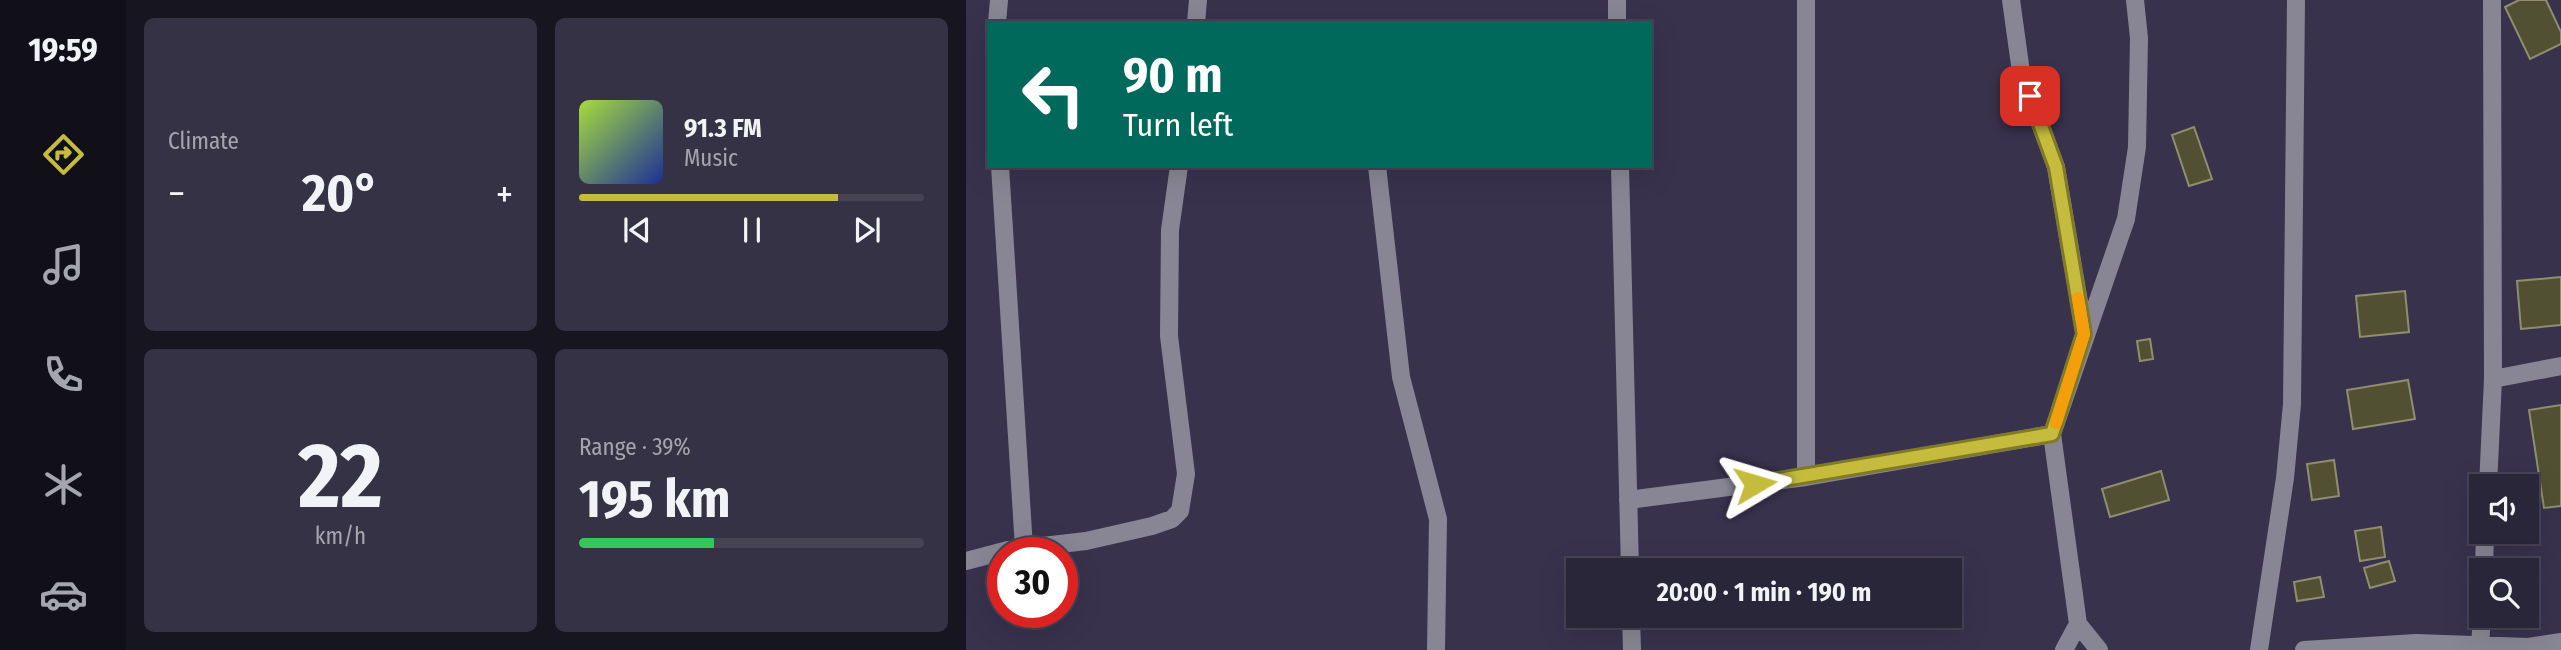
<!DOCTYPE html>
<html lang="en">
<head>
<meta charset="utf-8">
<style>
  :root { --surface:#2a263a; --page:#363245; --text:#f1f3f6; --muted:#a5a5af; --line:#464354; --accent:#c5bc3d }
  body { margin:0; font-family:"Fira Sans Condensed",sans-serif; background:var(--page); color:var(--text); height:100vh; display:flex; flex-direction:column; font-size:26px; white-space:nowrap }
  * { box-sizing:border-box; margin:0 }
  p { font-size:23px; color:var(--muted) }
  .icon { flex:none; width:38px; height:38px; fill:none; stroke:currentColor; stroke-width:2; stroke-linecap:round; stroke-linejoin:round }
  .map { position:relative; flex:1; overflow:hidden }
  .panel { display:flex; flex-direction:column; gap:18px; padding:18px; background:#171520; width:840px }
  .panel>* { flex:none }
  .hud { position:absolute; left:21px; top:21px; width:665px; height:147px; border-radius:0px; box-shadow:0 7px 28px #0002,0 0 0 2px var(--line); background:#00695c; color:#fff; overflow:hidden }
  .tools { position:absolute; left:1503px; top:474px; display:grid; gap:14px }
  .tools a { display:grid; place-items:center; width:70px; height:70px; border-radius:0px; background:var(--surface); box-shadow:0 7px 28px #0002,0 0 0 2px var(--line); font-size:35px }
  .speed { position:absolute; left:21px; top:537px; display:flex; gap:14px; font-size:35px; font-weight:700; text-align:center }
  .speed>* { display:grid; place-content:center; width:91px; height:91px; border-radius:50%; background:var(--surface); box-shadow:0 7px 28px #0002,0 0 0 2px var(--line); line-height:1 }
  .speed .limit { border:10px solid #d22; background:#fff; color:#111 }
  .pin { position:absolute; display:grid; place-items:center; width:60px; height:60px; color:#fff; margin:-30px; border-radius:14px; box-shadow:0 4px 10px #0006 }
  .me { position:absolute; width:77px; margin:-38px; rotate:83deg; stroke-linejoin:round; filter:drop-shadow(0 0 5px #0008) }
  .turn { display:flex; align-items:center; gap:24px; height:147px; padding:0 21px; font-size:32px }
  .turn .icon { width:91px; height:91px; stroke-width:2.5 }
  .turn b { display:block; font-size:49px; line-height:60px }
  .big { font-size:52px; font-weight:700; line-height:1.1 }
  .panel .card { flex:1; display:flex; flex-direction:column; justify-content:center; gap:10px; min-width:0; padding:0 24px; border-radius:10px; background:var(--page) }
  .panel .dial { align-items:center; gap:0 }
  .dial b { font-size:91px; line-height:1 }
  .song { display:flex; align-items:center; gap:21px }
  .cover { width:84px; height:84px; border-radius:10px; background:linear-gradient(135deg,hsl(80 70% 55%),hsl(230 70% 35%)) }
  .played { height:7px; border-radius:4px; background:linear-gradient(90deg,var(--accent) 75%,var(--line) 75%) }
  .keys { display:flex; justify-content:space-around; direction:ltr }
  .heat { display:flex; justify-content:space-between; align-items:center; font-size:38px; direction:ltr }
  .charge { height:10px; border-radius:5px; background:linear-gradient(90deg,#34c759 39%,var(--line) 0) }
  .panel .tiles { flex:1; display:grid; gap:18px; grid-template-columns:repeat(2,1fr) }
  .trip { position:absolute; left:600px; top:558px; width:396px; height:70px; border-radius:0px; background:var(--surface); box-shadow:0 7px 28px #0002,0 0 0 2px var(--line); font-weight:700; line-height:70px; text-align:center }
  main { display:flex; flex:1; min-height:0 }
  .menu { display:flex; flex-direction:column; width:126px; justify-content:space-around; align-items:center; background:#110f17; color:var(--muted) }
  .menu .icon { width:49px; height:49px }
  .menu .active { color:var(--accent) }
  .menu b { font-size:32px; color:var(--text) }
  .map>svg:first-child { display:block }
  .building { fill:#525032; stroke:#908e6e; stroke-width:2 }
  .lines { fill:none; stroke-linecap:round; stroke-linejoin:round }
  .minor { stroke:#888694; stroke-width:18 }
  .route-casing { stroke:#807a28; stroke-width:18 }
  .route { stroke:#c5bc3d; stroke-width:12 }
  .slow { stroke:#f59e0b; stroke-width:12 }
</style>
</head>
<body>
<main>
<nav class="menu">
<b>19:59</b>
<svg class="icon active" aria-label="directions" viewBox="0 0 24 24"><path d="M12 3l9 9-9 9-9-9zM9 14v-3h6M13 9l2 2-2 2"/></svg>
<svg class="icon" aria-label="music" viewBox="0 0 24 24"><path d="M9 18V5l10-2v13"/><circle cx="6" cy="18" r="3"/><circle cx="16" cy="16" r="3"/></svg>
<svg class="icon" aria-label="phone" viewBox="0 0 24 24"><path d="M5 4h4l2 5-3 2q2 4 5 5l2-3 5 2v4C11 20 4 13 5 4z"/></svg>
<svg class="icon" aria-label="climate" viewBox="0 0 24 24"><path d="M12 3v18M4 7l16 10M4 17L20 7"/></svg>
<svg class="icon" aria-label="car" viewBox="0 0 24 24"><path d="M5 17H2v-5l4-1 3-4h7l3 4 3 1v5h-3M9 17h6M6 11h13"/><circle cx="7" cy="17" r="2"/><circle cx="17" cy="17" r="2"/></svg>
</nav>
<section class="panel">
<div class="tiles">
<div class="card"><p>Climate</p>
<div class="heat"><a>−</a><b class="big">20°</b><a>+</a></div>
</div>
<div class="card">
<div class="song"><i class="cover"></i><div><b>91.3 FM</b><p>Music</p></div></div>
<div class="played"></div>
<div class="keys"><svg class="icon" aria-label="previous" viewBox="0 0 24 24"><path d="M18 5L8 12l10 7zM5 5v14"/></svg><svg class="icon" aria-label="pause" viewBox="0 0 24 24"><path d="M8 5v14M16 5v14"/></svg><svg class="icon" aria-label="next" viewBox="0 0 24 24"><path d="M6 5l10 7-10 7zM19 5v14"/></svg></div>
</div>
<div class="card dial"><b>22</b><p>km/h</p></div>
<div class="card"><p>Range · 39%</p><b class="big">195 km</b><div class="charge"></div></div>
</div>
</section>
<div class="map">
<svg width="1595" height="650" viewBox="0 0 1595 650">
  <rect width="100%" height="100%" fill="#38324d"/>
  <path class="building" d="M1553,0H1580L1595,32V44L1564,59L1539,7Z
    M1228,127L1246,179L1223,186L1206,135Z
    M1595,277V325L1555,329L1551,281Z
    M1439,291L1443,332L1394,337L1390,296Z
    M1184,339L1187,359L1174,361L1171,341Z
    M1442,380L1449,419L1387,429L1381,390Z
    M1595,405V506L1578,508L1563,410Z
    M1368,460L1373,496L1346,500L1341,464Z
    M1195,471L1203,500L1144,517L1136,489Z
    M1415,527L1419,557L1394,561L1389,531Z
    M1423,561L1429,581L1404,588L1398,568Z
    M1354,577L1358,597L1331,601L1328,582Z"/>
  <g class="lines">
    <path class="minor" d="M651,0V23
      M840,0V477
      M1045,0L1055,72L1090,167L1118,331
      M31,23L33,0
      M230,23L232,0
      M34,166L58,548
      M411,166L435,377L472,519L470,650
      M654,166L664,570
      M1527,379L1595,366
      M1522,486L1527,379L1526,0
      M662,500L840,477L1086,434
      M0,561L42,550L120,541L186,526L206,519L214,511L220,474L203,336L204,230L213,166
      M1518,570L1519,532
      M665,616L666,650
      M1514,646L1516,616
      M1098,650L1112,624
      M1133,650L1112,624L1086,434L1160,219L1171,147L1173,38L1169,0
      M1293,650L1319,478L1326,404L1330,0
      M1338,650L1450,643L1562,647L1595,642"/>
  </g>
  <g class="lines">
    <defs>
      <path id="route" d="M789,484L1086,434L1118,334L1090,167L1064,96"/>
    </defs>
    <use href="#route" class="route-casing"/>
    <use href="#route" class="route"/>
    <path class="slow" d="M1090,423L1118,334L1112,298"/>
  </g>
</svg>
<div class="tools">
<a><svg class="icon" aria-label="sound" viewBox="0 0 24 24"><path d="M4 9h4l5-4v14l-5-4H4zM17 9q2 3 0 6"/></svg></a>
<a><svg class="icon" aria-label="search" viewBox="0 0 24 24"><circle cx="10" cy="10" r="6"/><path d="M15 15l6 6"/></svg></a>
</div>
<div class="speed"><div class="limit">30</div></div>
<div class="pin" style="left:1064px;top:96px;background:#d93025"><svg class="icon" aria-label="arrive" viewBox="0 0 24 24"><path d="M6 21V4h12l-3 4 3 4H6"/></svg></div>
<svg class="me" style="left:789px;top:484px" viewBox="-20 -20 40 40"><path d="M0-17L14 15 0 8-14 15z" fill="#c5bc3d" stroke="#fff" stroke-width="4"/></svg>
<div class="trip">20:00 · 1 min · 190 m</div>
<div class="hud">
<div class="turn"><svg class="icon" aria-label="left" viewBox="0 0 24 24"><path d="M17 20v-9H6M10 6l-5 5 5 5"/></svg><div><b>90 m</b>Turn left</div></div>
</div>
</div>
</main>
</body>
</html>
